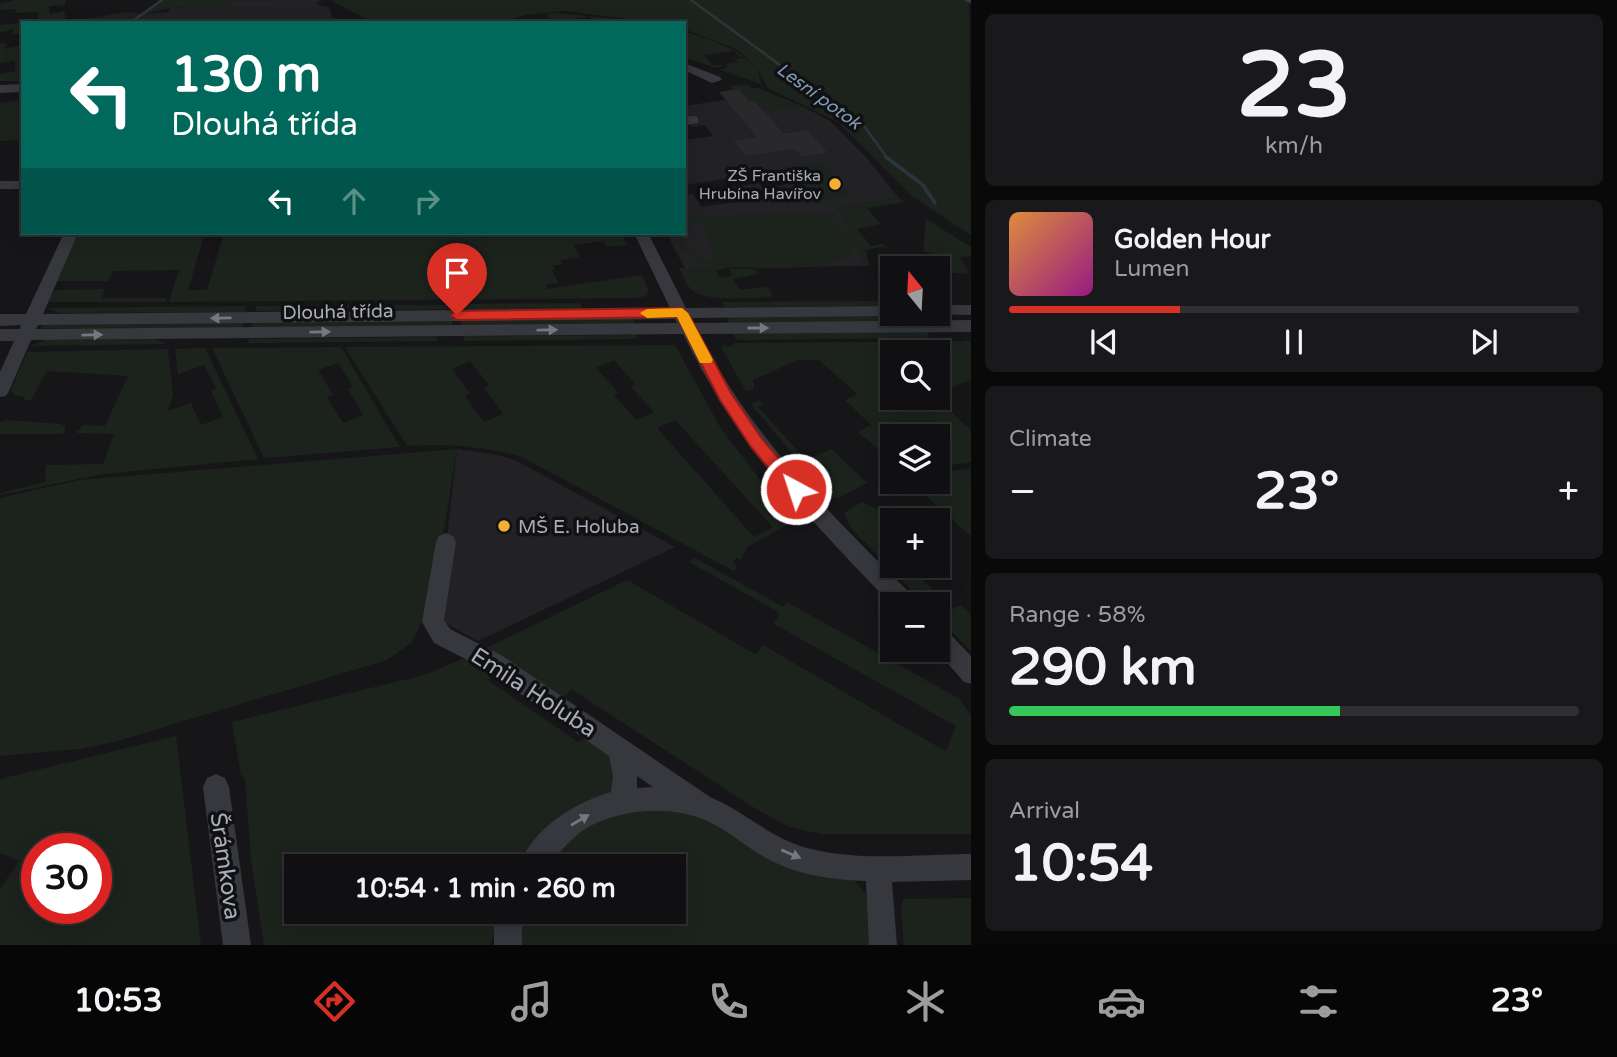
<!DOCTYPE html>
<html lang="en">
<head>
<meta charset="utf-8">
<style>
  :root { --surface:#101012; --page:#19191b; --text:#f1f3f6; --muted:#9c9d9f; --line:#303032; --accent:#d93025 }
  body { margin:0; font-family:"Varela Round",sans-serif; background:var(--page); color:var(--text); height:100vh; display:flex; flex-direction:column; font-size:26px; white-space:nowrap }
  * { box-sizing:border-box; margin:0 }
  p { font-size:23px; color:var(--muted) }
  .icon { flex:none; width:38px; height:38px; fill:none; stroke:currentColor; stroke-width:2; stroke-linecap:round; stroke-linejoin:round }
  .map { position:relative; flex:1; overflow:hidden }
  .panel { display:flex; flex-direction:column; gap:14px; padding:14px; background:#09090a; width:646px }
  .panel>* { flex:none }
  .top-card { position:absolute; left:21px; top:21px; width:665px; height:214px; border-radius:0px; box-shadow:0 4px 18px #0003,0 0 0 2px var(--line); background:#00695c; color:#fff; overflow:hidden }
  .needle { width:46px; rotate:342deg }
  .tools { position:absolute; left:880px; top:256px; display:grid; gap:14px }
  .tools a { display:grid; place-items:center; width:70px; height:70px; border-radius:0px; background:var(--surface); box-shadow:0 4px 18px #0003,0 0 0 2px var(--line); font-size:35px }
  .speed { position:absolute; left:21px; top:833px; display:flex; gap:14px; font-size:35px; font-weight:700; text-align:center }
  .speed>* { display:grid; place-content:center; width:91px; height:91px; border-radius:50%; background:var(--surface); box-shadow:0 4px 18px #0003,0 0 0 2px var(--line); line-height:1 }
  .speed .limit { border:10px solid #d22; background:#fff; color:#111 }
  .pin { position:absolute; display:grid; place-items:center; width:60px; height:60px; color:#fff; margin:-72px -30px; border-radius:50% 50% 50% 0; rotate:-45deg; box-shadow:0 0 7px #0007 }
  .pin .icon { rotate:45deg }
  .me { position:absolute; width:77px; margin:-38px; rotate:320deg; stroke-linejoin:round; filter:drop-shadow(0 0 5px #0008) }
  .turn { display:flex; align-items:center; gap:24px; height:147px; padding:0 35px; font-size:32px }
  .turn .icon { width:91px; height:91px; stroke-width:2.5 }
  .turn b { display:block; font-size:49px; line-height:60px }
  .lanes { display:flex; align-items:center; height:66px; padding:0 35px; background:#0003; justify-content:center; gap:35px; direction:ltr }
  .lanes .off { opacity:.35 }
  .big { font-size:52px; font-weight:700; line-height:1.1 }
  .panel .tile { flex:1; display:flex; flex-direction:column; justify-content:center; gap:10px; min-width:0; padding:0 24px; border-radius:10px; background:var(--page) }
  .panel .dial { align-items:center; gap:0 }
  .dial b { font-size:91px; line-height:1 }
  .song { display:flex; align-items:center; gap:21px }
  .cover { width:84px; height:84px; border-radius:10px; background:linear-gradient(135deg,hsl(30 70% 55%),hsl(310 70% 35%)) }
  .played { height:7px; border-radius:4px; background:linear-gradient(90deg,var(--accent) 30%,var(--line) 30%) }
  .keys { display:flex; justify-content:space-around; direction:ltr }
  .heat { display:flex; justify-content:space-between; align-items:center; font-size:38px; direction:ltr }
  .charge { height:10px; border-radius:5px; background:linear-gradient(90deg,#34c759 58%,var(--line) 0) }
  .trip { position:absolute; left:284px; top:854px; width:402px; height:70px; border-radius:0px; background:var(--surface); box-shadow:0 4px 18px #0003,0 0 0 2px var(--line); font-weight:700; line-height:70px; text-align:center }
  .tab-bar { display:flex; height:112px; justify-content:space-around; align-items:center; background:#060607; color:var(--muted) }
  .tab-bar .icon { width:49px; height:49px }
  .tab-bar .active { color:var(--accent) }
  .tab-bar b { font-size:32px; color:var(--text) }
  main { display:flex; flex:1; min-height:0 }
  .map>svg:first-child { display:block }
  .built { fill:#222225 }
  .green { fill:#1c231d; fill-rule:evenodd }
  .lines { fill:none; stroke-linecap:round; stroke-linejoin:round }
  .stream-far1 { stroke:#2c353c; stroke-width:2.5 }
  .stream { stroke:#2c353c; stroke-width:3.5 }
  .building { fill:#29292c }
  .minor { fill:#37383d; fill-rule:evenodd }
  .oneway { fill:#757881 }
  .route { fill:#d93025; stroke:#8d1f18; stroke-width:2 }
  .slow { fill:#f59e0b }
  .poi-dot { fill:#f2b134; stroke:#111113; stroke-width:2.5 }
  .labels { text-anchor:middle; stroke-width:7; stroke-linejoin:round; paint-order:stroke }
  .far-poi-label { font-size:16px; fill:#a8adb8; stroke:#111113; text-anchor:end }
  .far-water-label { font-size:18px; font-style:italic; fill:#7f9bb3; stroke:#111113 }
  .street-label { font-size:19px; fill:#a8adb8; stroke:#111113 }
  .poi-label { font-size:19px; fill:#a8adb8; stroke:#111113; text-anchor:start }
  .near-street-label { font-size:23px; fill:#a8adb8; stroke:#111113 }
</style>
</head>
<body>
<main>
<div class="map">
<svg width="972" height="945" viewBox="0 0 972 945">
  <rect width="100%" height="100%" fill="#161618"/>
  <path class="built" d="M279,0H323L317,2V5L329,7L332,18H338L340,23H141L142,14L168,12L171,8L231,5L232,1Z
    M725,100L767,135L734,141L746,156L780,151L792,145L802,157L827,153L807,130L781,133L763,110L802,106L830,121L866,157L899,198L838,207L866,266L685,268L666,233H684V197L689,196L688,194L692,193L702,207L741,201L731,187L759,183L763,189L785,185L772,170H741L744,176L684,185V140L713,136L705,125L691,127L684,118V106Z
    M457,449L499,455L517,461L675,547L478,641L442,621L439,610Z"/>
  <path class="green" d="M15,0H66L65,5L49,6L50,14L64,11L66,18L56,20V23H23V33L12,34L13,27L9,31L0,32V25L19,23V27L20,23L36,21L39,12L16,13V9L0,10V4Z
    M165,0H279L233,1L231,5L171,8L142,14L141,23H60L126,12L142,14Z
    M331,0H969L971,235L913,197L838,122L768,88L757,68L761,84L720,70L728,67L726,64L738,62L735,59L745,58L754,65L738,50L684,29V23H658L565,11L526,15L494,23H373Z
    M558,13L645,22L594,23L589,16L552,23L546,14Z
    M684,31C704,38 726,44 743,56L733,58L739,56L734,51L704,55L712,65H724L717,68L684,58Z
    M7,43L4,49L23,45V81H0V74L15,71V61L0,63V44Z
    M748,85L752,88H758L802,106L763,110L754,100L745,101L746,97L739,89L733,90L729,86Z
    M23,100V140L0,141V103Z
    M823,163L851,196L807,202L781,168Z
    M899,198L905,202L867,208L881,224L857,229L871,246L882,244L889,249L881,247L865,250L870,266H866L837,207Z
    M836,213L838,218L825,219C835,223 850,230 853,242C861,276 749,267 729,267L716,271L720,278L732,276L730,269H756L758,274L732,279L740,290L767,287L773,295L770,297C751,298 703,303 690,288C685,283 683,274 679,268L720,267L699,261L680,247L677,233H684C682,251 700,260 716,261L703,221L692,224L684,232V223L689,220H684V215Z
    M926,219L971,247V256L960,257L970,274L938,272L937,266L947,267V257L923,251Z
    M75,233H205L188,290H207L224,233H478L480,238L517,233H621L627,245L607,247L603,241L574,245L580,257L560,260L562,264L553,266L555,269L552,270L558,283L546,285L547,289L642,275L649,291L646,296L637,298L169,302L179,270L113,271L108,281H56L57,273Z
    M105,289L102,298H167L165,302H48L53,291L58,290Z
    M892,301V306L724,307L722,302Z
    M581,303L582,309L462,310V304Z
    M452,305V309L255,311L256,306Z
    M246,306L245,312L60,313L46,308Z
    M920,315L923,322L729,324L727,317Z
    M633,318L635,325L462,327L461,320Z
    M452,320V326L251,328L253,322Z
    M244,322L242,328H40L42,325Z
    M928,332L929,338L738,340L732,333Z
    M636,335L637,339L464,341V336Z
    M437,337V341L248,343L249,339Z
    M155,339L167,344L30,346L46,340Z
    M971,341V380L938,393V352H892V397H935L971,430V462L938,467V436H892V461L858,432L871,425L845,400L857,394L819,360H798L753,380L754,389L746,391L721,347L725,344L726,347L733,346L734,343Z
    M675,345L720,427L761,481L796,520L747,547L741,560L736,558L733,563L737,566L734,571L522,457C482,446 447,443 407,446L345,347ZM614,360L635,384L631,387L654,412L636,420L614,395L618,392L596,368ZM470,361L489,385L484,388L503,414L484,422L465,396L470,393L452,369ZM675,420L773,527V528L754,537L657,428Z
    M341,347L400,447L264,458L212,348ZM338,363L353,387L348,389L363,415L343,423L327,397L333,395L318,370Z
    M205,348L258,459L103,474L0,495V493L45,482L46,465L103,464L114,434L77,433V430H65L63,434H0V422L6,420L60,424L65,426V430H79L83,425L105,426L128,376L47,371L31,400H24L25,397L14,395L11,390L27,352L168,349L173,395L168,411L191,403L201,425L223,417L211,391L216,388L204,365L178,374L175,349Z
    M760,400L763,404L758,407L806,460L832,449L867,483L840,497L830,499L751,404Z
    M457,449L431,611L423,618L412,642L387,660L114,742L79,749L0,756V498L79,480Z
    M972,468V536H971L909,481H938V473Z
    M862,502L875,508L892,524V565H926L922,579L952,609L961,605L971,615V651L938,618V604H925L851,528L844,513Z
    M695,558L784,607L787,602L958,698L971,715V834H822L789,827L753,807L571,689L561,701L484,649L625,581H629L751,652L757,654L763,645L945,751L947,749L956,726L774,624L780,613L689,562Z
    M472,655L492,665L489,681L578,742L595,735L616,759L615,790L531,851L521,866H296V912H502L490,945H264L251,860L245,778L241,775L232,722L424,675Z
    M176,736L201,945H0V889L19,861L0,853V779ZM37,849H96V908H37Z
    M654,808L690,814L855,881L867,896L875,945H519L518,927L522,912H674V866H542L563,842L607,815Z
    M971,898V945H904L901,909L903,899Z"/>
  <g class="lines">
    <path class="stream-far1" d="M691,0L776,62L823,102L864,126L888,159
      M130,23L162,0"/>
    <path class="stream" d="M886,157L923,185L935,203"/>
  </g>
  <path class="building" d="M739,89L749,101L754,100L783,133L807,130L828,153L802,157L795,149L746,156L733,141L757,137L719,92Z"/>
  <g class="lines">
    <path class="minor" d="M964,0H972V4Z
      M684,63L720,77L722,80L712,83L684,70Z
      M23,84V92L0,93V85Z
      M693,116L698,117V123L684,125V117Z
      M0,181H23V189H0Z
      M64,233H78L43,314L670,308L634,233H648L686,308L892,306V313H899L892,316L691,318L694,323L972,320V332L699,334C754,440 831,515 914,597L917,604L892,605C808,518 737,444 683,334L31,340L9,391L6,396L0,397V372L14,341H0V329H20L21,325L0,326V314H26ZM675,319L677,323L36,329L38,325Z
      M938,305H972V315L932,314L938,313Z
      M446,533L453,536L456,542L444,620L450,629L501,655L710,797C739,809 762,830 790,842C841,864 916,854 972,854V880L892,882L897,945H869L866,881C835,880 804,876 776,863C751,852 732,832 707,821C670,804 615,809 582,831C569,841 558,854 548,866H519C533,828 574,803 611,792L613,775L609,756L485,669L434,643L422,622L436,542L439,536ZM637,776L653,787L637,788Z
      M938,627L946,630L972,657V684L964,682L935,649H938Z
      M216,774L225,778L229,787L251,945H223L203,787L207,778Z
      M499,912H527L522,926V945H494V926Z"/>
  </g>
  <defs><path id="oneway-solid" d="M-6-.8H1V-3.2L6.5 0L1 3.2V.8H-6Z" transform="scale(1.75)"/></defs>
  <g class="oneway">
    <use href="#oneway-solid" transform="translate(221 318) rotate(179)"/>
    <use href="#oneway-solid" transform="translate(758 328)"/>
    <use href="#oneway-solid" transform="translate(547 330) rotate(-1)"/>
    <use href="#oneway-solid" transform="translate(320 332) rotate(-1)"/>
    <use href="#oneway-solid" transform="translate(92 335) rotate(-1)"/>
    <use href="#oneway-solid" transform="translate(580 820) rotate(-30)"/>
    <use href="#oneway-solid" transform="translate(791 854) rotate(23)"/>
  </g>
  <path class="route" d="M682,308L688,313L731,393L762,439L801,484L804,489L801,494H790L751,447L720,400L677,317L457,320L450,315L457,311Z"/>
  <path class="slow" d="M682,308L688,313L713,360L711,363H700L677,317L647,318L640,313L647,309Z"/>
  <g class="poi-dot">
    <circle cx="835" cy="184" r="7"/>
    <circle cx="504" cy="526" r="7"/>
  </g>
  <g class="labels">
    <g class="far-poi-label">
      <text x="821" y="181">ZŠ Františka<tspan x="821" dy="18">Hrubína Havířov</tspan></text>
    </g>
    <g class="far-water-label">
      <text transform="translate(819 96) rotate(36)" y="6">Lesní potok</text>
    </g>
    <g class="street-label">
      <text transform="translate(338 311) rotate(-1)" y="7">Dlouhá třída</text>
    </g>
    <g class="poi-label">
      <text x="518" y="533">MŠ E. Holuba</text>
    </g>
    <g class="near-street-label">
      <text transform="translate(534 692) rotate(33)" y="8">Emila Holuba</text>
      <text transform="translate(226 866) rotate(82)" y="8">Šrámkova</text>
    </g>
  </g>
</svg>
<div class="tools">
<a><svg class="needle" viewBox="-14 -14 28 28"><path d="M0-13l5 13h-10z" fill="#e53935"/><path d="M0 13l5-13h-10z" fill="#9c9d9f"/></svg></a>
<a><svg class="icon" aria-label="search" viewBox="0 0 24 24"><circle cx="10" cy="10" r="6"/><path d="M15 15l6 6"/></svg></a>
<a><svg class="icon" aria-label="layers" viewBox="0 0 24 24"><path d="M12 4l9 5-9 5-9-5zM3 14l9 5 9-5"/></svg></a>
<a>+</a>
<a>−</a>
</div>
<div class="speed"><div class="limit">30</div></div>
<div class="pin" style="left:457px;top:315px;background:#d93025"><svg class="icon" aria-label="arrive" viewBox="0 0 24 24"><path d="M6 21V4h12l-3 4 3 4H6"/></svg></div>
<svg class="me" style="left:796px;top:489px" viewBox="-20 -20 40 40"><circle r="17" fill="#d93025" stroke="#fff" stroke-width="3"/><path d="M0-11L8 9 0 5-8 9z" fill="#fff"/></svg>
<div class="trip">10:54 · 1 min · 260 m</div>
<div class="top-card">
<div class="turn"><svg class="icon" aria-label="left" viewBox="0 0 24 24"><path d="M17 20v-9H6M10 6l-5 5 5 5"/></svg><div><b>130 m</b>Dlouhá třída</div></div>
<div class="lanes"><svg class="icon" aria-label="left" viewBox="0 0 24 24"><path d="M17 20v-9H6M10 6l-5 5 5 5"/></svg><svg class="icon off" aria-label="ahead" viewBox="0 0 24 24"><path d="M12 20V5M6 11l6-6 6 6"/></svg><svg class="icon off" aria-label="right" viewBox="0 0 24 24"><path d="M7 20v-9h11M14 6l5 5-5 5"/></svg></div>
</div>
</div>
<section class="panel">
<div class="tile dial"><b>23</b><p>km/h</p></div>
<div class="tile">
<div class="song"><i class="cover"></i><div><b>Golden Hour</b><p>Lumen</p></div></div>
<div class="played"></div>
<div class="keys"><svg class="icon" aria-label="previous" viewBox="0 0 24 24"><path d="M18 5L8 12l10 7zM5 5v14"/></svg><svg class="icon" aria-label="pause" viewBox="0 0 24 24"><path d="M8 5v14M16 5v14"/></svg><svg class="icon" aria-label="next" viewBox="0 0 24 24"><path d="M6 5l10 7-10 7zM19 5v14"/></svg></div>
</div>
<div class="tile"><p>Climate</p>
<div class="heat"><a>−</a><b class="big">23°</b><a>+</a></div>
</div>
<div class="tile"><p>Range · 58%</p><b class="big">290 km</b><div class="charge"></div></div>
<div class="tile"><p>Arrival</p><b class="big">10:54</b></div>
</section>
</main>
<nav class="tab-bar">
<b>10:53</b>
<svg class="icon active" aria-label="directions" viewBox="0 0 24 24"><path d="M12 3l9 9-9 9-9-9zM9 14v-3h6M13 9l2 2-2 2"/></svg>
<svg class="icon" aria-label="music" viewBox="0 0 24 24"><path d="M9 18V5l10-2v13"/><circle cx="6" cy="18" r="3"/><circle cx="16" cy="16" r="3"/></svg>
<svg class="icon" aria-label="phone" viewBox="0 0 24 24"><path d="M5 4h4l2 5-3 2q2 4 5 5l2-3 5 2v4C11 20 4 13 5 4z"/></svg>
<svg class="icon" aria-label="climate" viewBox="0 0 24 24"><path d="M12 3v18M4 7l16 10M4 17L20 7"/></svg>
<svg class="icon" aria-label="car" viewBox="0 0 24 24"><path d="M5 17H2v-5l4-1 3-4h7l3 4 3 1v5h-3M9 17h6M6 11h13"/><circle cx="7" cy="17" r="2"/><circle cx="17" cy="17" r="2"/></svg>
<svg class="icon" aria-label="filters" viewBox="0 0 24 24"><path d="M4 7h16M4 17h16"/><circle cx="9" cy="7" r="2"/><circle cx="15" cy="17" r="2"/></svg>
<b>23°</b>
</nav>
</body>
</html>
